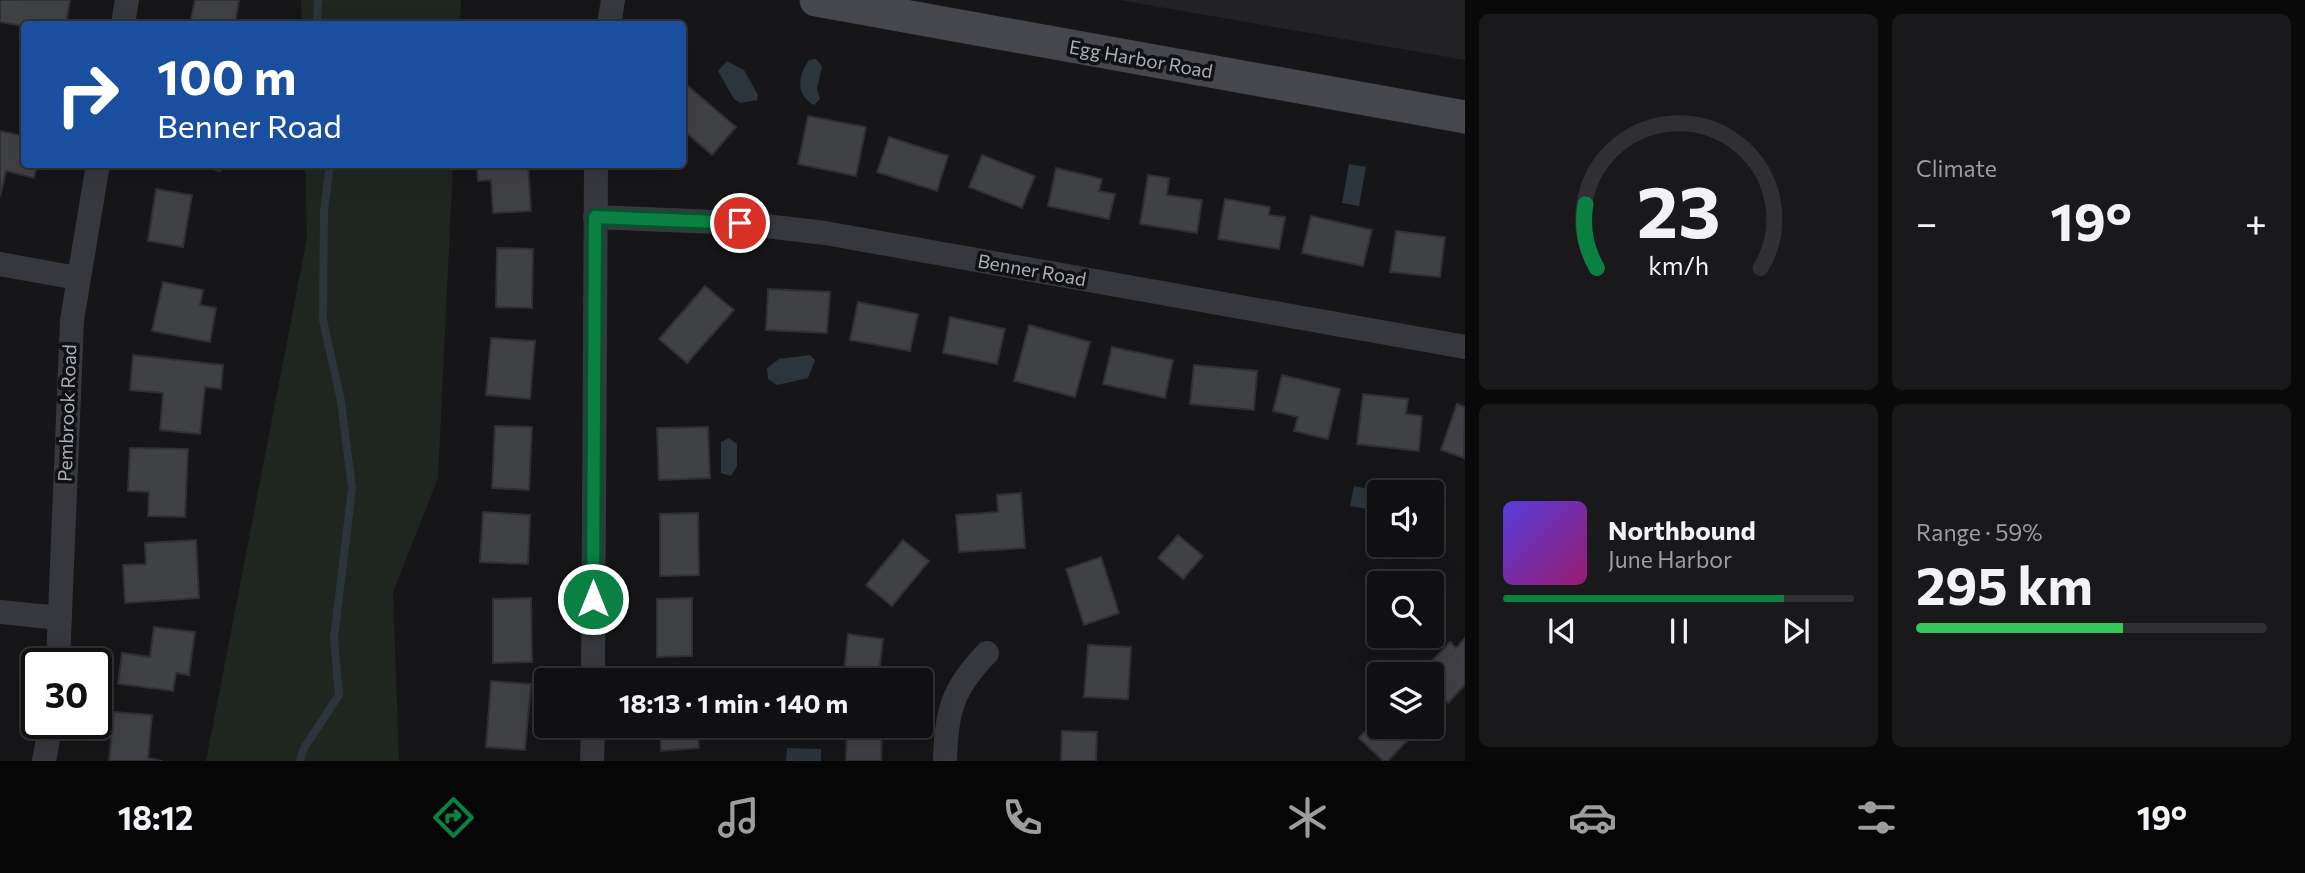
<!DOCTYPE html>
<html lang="en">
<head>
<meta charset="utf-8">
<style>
  :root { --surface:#101012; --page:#19191b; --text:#f1f3f6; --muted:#9c9d9f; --line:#303032; --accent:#0b8043 }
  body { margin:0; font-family:Commissioner,sans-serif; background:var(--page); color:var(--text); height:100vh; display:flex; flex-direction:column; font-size:26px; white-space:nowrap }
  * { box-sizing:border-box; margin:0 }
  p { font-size:23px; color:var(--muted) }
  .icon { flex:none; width:38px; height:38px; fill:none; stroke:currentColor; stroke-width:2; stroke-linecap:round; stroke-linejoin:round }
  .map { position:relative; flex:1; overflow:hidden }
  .side { display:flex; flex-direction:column; gap:14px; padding:14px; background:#09090a; width:840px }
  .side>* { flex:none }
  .banner { position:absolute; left:21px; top:21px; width:665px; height:147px; border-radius:7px; box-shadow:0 7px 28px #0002,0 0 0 2px var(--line); background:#1a4fa0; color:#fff; overflow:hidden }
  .tools { position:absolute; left:1367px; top:480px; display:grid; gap:14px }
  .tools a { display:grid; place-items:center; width:77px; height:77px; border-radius:7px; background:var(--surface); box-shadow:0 7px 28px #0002,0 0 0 2px var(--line); font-size:35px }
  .speed { position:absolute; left:21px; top:648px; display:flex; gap:14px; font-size:35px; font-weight:700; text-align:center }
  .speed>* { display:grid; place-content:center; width:91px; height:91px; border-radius:50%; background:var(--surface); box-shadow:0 7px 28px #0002,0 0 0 2px var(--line); line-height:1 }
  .speed .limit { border:4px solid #111; border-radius:10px; background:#fff; color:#111 }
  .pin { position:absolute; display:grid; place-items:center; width:60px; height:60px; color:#fff; margin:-30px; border:4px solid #fff; border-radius:50%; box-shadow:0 2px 7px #0007 }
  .me { position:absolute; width:77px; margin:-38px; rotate:0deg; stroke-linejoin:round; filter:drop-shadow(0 0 5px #0008) }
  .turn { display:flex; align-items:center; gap:24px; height:147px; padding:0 21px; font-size:32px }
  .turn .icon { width:91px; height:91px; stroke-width:2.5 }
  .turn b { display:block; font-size:49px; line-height:60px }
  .big { font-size:52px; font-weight:700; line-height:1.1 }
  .side .card { flex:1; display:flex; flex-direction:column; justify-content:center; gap:10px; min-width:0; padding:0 24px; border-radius:10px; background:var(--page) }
  .side .dial { align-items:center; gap:0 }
  .dial svg { height:182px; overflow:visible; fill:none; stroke:var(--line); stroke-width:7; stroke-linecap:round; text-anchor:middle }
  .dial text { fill:var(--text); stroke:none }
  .song { display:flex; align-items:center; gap:21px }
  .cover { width:84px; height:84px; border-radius:10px; background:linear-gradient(135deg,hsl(250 70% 55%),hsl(320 70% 35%)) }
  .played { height:7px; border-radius:4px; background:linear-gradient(90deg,var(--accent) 80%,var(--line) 80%) }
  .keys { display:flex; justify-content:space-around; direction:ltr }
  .heat { display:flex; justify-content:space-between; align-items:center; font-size:38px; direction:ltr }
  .charge { height:10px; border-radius:5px; background:linear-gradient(90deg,#34c759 59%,var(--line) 0) }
  .side .tiles { flex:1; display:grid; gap:14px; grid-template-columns:repeat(2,1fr) }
  .trip { position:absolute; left:534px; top:668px; width:399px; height:70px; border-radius:7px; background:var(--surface); box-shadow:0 7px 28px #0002,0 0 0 2px var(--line); font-weight:700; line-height:70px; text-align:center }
  .dock { display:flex; height:112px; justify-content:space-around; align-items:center; background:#060607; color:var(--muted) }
  .dock .icon { width:49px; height:49px }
  .dock .active { color:var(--accent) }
  .dock b { font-size:32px; color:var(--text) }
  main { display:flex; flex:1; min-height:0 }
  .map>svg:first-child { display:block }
  .built { fill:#222225 }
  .green { fill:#1e261f }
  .water { fill:#2c353c }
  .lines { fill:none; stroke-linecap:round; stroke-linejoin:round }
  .stream { stroke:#2c353c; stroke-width:8 }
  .building { fill:#404145; stroke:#303034; stroke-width:2 }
  .minor { stroke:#37383d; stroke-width:24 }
  .secondary { stroke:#45474d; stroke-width:33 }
  .route-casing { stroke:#07532c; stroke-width:18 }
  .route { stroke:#0b8043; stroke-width:12 }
  .labels { text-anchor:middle; stroke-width:7; stroke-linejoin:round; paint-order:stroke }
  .street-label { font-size:19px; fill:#a8adb8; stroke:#111113 }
</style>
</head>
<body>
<main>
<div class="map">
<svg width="1465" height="761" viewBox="0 0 1465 761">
  <rect width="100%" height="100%" fill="#161618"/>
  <path class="built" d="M1119,0H1465V60Z"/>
  <path class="green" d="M301,0H461L460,24H302Z
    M305,165H453L438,478L393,592L399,761H206L307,238Z"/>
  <path class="water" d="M816,59L822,66L817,89L820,99L814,105C795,95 798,75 809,60Z
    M727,61L744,70L758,95L757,100L740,103L734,99L718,71Z
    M1349,164L1366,167L1359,206L1342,203Z
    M810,355L815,360L808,378L777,385L768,379L767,368L779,359Z
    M729,438L737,444V466L731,476L721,473V442Z
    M1354,486L1384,492H1379V511L1350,506Z
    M787,748L821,749V761H786Z"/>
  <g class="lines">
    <path class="stream" d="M317,24L318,0
      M300,761L304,748L339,695L334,639L352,488L341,401L323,320L324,211L330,164"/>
  </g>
  <path class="building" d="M0,0H70L66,24L24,26L0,22Z
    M195,0H239L235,24H190Z
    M688,86L736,127L712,155L682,129V92Z
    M808,116L866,127L856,176L798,164Z
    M0,131L24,136V164H37L34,178L6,171L0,197Z
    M889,137L948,156L937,191L877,172Z
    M982,155L1035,176L1022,208L969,187Z
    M193,164H221L220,171Z
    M528,164L531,211L493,213L491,180L478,181L477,166Z
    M1056,168L1102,179L1099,191L1115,194L1109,219L1048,206Z
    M1148,175L1169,178L1167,195L1202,200L1197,233L1140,224Z
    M156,189L192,195L183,247L148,241Z
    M1225,199L1270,207L1269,215L1285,217L1279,249L1218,239Z
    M1311,216L1372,230L1363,266L1302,253Z
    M1396,231L1445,237L1440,277L1390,272Z
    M497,248L533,249L532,308L496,307Z
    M163,282L203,290L200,305L216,308L210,342L152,331Z
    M705,286L734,310L687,363L659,339Z
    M768,289L830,292L827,333L766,330Z
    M858,302L918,314L910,351L850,340Z
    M950,317L1005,329L997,364L943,353Z
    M1029,325L1090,342L1075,397L1014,381Z
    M491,338L535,341L530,399L486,395Z
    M1112,347L1173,360L1165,398L1103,384Z
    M133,355L223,365L221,389L205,387L200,434L160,430L163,393L130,390Z
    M1194,365L1257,371L1254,410L1190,404Z
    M1282,375L1340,389L1328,439L1294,431L1298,417L1273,411Z
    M1363,394L1408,399L1406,414L1422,416L1419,451L1357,444Z
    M1457,404L1465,407L1464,458L1441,450Z
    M495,426L532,427L529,490L492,488Z
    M708,427L710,478L659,480L657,428Z
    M130,448L188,449L185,517L148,516L149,492L128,491Z
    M1021,493L1025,548L959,552L956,515L998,512L997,495Z
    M483,512L530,515L528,564L480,562Z
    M698,513L699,575L660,576V514Z
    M1178,535L1203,556L1183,579L1158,558Z
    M196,540L199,598L125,603L123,565L146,564L145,543Z
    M903,540L929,561L892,606L866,585Z
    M1101,557L1119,613L1084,625L1066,569Z
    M531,598L532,662L493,663V599Z
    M692,598V656L657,657V599Z
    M154,627L195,632L189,675L176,673L173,691L118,684L122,653L150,657Z
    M848,634L883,639L878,681H843Z
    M1465,638V685L1448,703L1432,688V674H1420L1450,642L1456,648Z
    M1088,645L1131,647L1128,699L1084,697Z
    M491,681L531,684L525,750L486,747Z
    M114,712L152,715L148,758L162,761H109Z
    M1379,717V726H1421L1388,761H1383L1359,738Z
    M660,726H698L699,748L661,751Z
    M847,726H882L881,761H846Z
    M1062,731L1097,732L1096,761H1061Z"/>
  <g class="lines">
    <path class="minor" d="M123,24L127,0
      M609,24L613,0
      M595,217L740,223L825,233L1465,347
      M0,264L77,278
      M0,612L60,618
      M58,663L72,320L98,164
      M593,681L596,164
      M44,761L51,723
      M592,761L593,726
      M945,761C946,712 952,689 987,653"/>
    <path class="secondary" d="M816,0L1465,117"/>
  </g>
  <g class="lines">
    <defs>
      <path id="route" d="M593,599L595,217L740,223"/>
    </defs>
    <use href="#route" class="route-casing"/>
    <use href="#route" class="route"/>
  </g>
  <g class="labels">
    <g class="street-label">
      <text transform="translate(1141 59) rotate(10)" y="7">Egg Harbor Road</text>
      <text transform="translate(1032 270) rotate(10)" y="7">Benner Road</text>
      <text transform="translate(67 413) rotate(-88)" y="7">Pembrook Road</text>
    </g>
  </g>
</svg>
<div class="tools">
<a><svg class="icon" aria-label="sound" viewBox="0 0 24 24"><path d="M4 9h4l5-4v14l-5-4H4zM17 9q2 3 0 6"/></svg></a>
<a><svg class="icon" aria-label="search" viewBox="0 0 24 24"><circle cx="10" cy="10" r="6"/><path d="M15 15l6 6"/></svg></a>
<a><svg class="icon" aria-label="layers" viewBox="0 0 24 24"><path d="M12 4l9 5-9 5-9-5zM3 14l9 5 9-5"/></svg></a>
</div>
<div class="speed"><div class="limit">30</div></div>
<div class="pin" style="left:740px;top:223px;background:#d93025"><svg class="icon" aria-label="arrive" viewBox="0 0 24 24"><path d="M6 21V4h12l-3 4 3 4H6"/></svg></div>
<svg class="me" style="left:593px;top:599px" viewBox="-20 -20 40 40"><circle r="17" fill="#0b8043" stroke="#fff" stroke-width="3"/><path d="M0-11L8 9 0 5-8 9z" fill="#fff"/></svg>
<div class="trip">18:13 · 1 min · 140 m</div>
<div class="banner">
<div class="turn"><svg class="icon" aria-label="right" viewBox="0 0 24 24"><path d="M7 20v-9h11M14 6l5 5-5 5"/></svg><div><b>100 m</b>Benner Road</div></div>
</div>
</div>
<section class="side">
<div class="tiles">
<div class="card dial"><svg viewBox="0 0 100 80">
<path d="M14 69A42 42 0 1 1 86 69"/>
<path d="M14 69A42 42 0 0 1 9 41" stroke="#0b8043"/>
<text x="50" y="56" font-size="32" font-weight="700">23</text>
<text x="50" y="72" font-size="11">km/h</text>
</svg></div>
<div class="card"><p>Climate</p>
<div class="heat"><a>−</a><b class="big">19°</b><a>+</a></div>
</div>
<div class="card">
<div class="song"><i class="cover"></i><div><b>Northbound</b><p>June Harbor</p></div></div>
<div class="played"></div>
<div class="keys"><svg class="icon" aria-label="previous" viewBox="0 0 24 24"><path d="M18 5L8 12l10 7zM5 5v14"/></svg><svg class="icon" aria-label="pause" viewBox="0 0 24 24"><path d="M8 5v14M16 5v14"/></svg><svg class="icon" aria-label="next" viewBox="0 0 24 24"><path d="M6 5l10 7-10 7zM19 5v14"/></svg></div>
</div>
<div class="card"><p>Range · 59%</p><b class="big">295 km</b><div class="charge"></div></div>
</div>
</section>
</main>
<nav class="dock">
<b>18:12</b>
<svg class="icon active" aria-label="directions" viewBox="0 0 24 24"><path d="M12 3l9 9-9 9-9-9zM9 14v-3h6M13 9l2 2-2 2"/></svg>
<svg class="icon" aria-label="music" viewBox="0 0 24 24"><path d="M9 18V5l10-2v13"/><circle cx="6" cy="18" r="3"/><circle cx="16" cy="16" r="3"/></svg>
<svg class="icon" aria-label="phone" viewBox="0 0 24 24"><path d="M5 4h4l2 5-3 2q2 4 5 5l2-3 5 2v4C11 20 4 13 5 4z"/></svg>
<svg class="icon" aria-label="climate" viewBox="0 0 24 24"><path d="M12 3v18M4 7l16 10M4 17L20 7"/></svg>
<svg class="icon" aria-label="car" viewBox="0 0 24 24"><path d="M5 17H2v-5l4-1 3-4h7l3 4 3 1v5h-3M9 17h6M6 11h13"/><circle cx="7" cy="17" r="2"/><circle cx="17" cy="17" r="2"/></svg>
<svg class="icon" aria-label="filters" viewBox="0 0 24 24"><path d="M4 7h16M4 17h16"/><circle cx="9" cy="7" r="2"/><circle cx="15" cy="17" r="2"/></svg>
<b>19°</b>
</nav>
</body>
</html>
